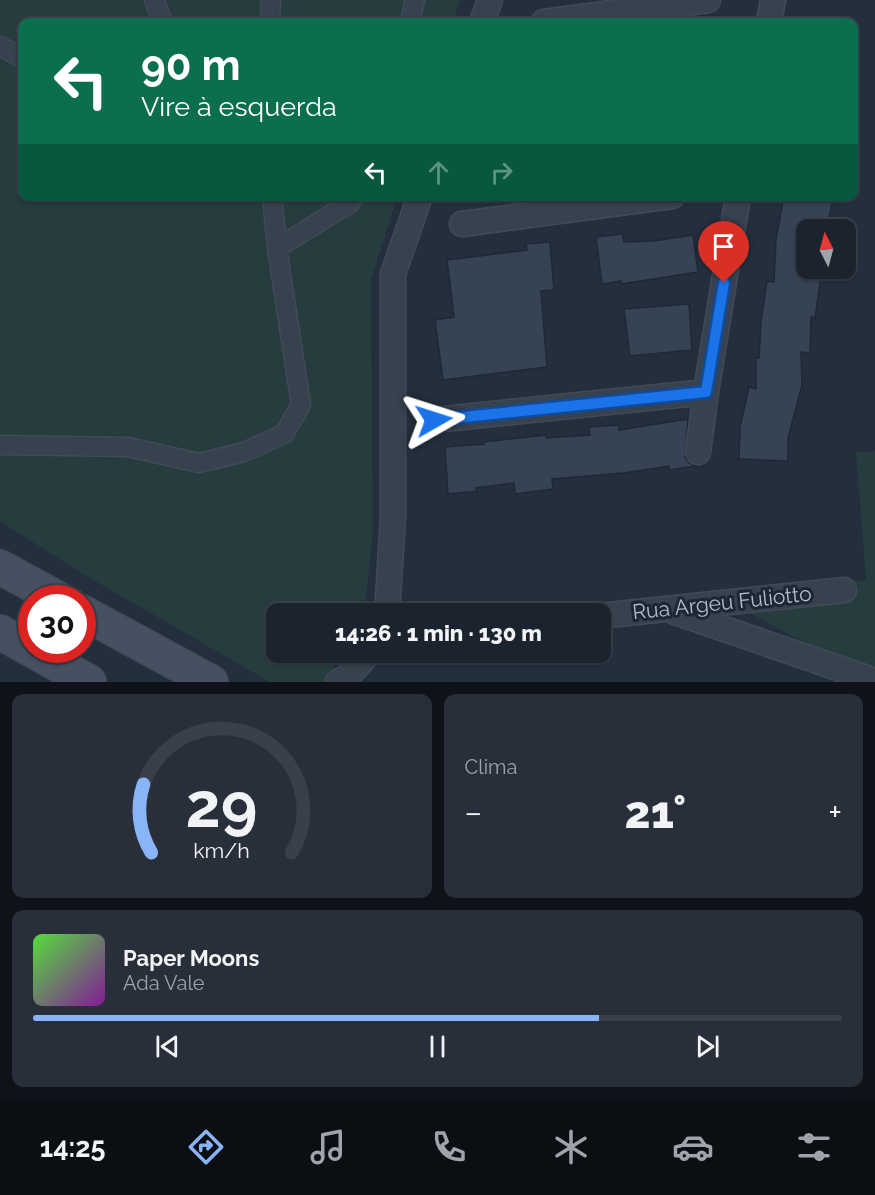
<!DOCTYPE html>
<html lang="pt">
<head>
<meta charset="utf-8">
<style>
  :root { --surface:#1b232e; --page:#282f3a; --text:#f1f3f6; --muted:#a0a4aa; --line:#39404a; --accent:#8ab4f8 }
  body { margin:0; font-family:Raleway,sans-serif; background:var(--page); color:var(--text); height:100vh; display:flex; flex-direction:column; font-size:22px; white-space:nowrap }
  * { box-sizing:border-box; margin:0 }
  p { font-size:20px; color:var(--muted) }
  .icon { flex:none; width:33px; height:33px; fill:none; stroke:currentColor; stroke-width:2; stroke-linecap:round; stroke-linejoin:round }
  .map { position:relative; height:682px; overflow:hidden }
  .side { display:flex; flex-direction:column; gap:12px; padding:12px; background:#0f1319; flex:1 }
  .side>* { flex:none }
  .banner { position:absolute; left:18px; top:18px; width:840px; height:183px; border-radius:12px; box-shadow:0 2px 4px #0004,0 0 0 2px var(--line); background:#0b6e4f; color:#fff; overflow:hidden }
  .needle { width:39px; rotate:354deg }
  .tools { position:absolute; left:796px; top:219px; display:grid; gap:12px }
  .tools a { display:grid; place-items:center; width:60px; height:60px; border-radius:12px; background:var(--surface); box-shadow:0 2px 4px #0004,0 0 0 2px var(--line); font-size:30px }
  .speed { position:absolute; left:18px; top:585px; display:flex; gap:12px; font-size:30px; font-weight:700; text-align:center }
  .speed>* { display:grid; place-content:center; width:78px; height:78px; border-radius:50%; background:var(--surface); box-shadow:0 2px 4px #0004,0 0 0 2px var(--line); line-height:1 }
  .speed .limit { border:9px solid #d22; background:#fff; color:#111 }
  .pin { position:absolute; display:grid; place-items:center; width:51px; height:51px; color:#fff; margin:-62px -26px; border-radius:50% 50% 50% 0; rotate:-45deg; box-shadow:0 0 6px #0007 }
  .pin .icon { rotate:45deg }
  .me { position:absolute; width:66px; margin:-33px; rotate:84deg; stroke-linejoin:round; filter:drop-shadow(0 0 4px #0008) }
  .turn { display:flex; align-items:center; gap:21px; height:126px; padding:0 24px; font-size:27px }
  .turn .icon { width:78px; height:78px; stroke-width:2.5 }
  .turn b { display:block; font-size:42px; line-height:51px }
  .lanes { display:flex; align-items:center; height:57px; padding:0 24px; background:#0003; justify-content:center; gap:30px; direction:ltr }
  .lanes .off { opacity:.35 }
  .big { font-size:45px; font-weight:800; line-height:1.1 }
  .side .tile { flex:1; display:flex; flex-direction:column; justify-content:center; gap:9px; min-width:0; padding:0 21px; border-radius:12px; background:var(--page) }
  .side .dial { align-items:center; gap:0 }
  .dial svg { height:156px; overflow:visible; fill:none; stroke:var(--line); stroke-width:7; stroke-linecap:round; text-anchor:middle }
  .dial text { fill:var(--text); stroke:none }
  .song { display:flex; align-items:center; gap:18px }
  .cover { width:72px; height:72px; border-radius:9px; background:linear-gradient(135deg,hsl(110 70% 55%),hsl(290 70% 35%)) }
  .played { height:6px; border-radius:3px; background:linear-gradient(90deg,var(--accent) 70%,var(--line) 70%) }
  .keys { display:flex; justify-content:space-around; direction:ltr }
  .heat { display:flex; justify-content:space-between; align-items:center; font-size:33px; direction:ltr }
  .side .tiles { flex:1; display:grid; gap:12px; grid-template-columns:1fr 1fr }
  .tile:last-child { grid-column:span 2 }
  .trip { position:absolute; left:266px; top:603px; width:345px; height:60px; border-radius:12px; background:var(--surface); box-shadow:0 2px 4px #0004,0 0 0 2px var(--line); font-weight:800; line-height:60px; text-align:center }
  .menu { display:flex; height:96px; justify-content:space-around; align-items:center; background:#0b0e12; color:var(--muted) }
  .menu .icon { width:42px; height:42px }
  .menu .selected { color:var(--accent) }
  .menu b { font-size:27px; color:var(--text) }
  .map>svg:first-child { display:block }
  .green { fill:#263c3f }
  .building { fill:#364354; stroke:#1f2835; stroke-width:1.5 }
  .lines { fill:none; stroke-linecap:round; stroke-linejoin:round }
  .pedestrian-casing { stroke:#414a57; stroke-width:21 }
  .minor-casing { stroke:#414a57; stroke-width:27 }
  .secondary-casing { stroke:#414a57; stroke-width:36 }
  .pedestrian { stroke:#38414e; stroke-width:18 }
  .minor { stroke:#38414e; stroke-width:24 }
  .secondary { stroke:#465061; stroke-width:33 }
  .route-casing { stroke:#114b97; stroke-width:15 }
  .route { stroke:#1a73e8; stroke-width:10 }
  .labels { text-anchor:middle; stroke-width:6; stroke-linejoin:round; paint-order:stroke }
  .street-label { font-size:21px; fill:#b4bcc9; stroke:#1d2633 }
</style>
</head>
<body>
<div class="map">
<svg width="875" height="682" viewBox="0 0 875 682">
  <rect width="100%" height="100%" fill="#242f3e"/>
  <path class="green" d="M0,0H460L453,22H22V196L397,197L371,281L373,530L366,598L359,613L276,614V652L341,653L326,682H270L78,571L0,521Z
    M875,451V682L741,608L829,584L866,580L856,452Z"/>
  <path class="building" d="M784,196H834L826,230H807V268H822L815,318L811,317L810,353L801,352L802,385L788,438V461L739,459L740,427L749,387L756,389V358H759L761,322L767,281L774,282L776,239Z
    M622,234L624,242L653,241L693,235L698,272L621,284V281L602,284L596,237Z
    M550,242L554,290L541,291L547,367L443,380L435,320L454,317L447,260L527,250L526,244Z
    M689,304L692,350L630,356L624,309Z
    M688,419L685,457L689,463L696,466L669,470V466L623,473L552,479L553,489L515,494L514,483L476,488L477,491L448,494L445,447L484,444L483,442L546,435V438L590,435L589,427L619,425V430Z"/>
  <g class="lines">
    <defs>
      <path id="pedestrian" d="M154,0L163,22
        M270,22L271,0
        M410,22L415,0
        M0,46L22,58
        M272,196L277,248
        M0,445L128,447L199,463L244,452L284,434L301,405L277,248L350,203L353,196"/>
      <path id="minor" d="M482,22L490,0
        M544,22L708,0
        M769,22L773,0
        M462,224L672,196
        M434,420L706,392
        M698,452L706,392L738,196
        M675,612L867,678
        M387,614L393,517V274L420,196
        M600,616L844,590
        M338,682L347,677L370,652"/>
      <path id="secondary" d="M0,567L57,598
        M82,612L211,682
        M0,632L89,682"/>
    </defs>
    <use href="#pedestrian" class="pedestrian-casing"/>
    <use href="#minor" class="minor-casing"/>
    <use href="#secondary" class="secondary-casing"/>
    <use href="#pedestrian" class="pedestrian"/>
    <use href="#minor" class="minor"/>
    <use href="#secondary" class="secondary"/>
  </g>
  <g class="lines">
    <defs>
      <path id="route" d="M434,420L706,392L724,283"/>
    </defs>
    <use href="#route" class="route-casing"/>
    <use href="#route" class="route"/>
  </g>
  <g class="labels">
    <g class="street-label">
      <text transform="translate(722 603) rotate(-6)" y="7">Rua Argeu Fuliotto</text>
    </g>
  </g>
</svg>
<div class="tools">
<a><svg class="needle" viewBox="-14 -14 28 28"><path d="M0-13l5 13h-10z" fill="#e53935"/><path d="M0 13l5-13h-10z" fill="#a0a4aa"/></svg></a>
</div>
<div class="speed"><div class="limit">30</div></div>
<div class="pin" style="left:724px;top:283px;background:#d93025"><svg class="icon" aria-label="arrive" viewBox="0 0 24 24"><path d="M6 21V4h12l-3 4 3 4H6"/></svg></div>
<svg class="me" style="left:434px;top:420px" viewBox="-20 -20 40 40"><path d="M0-17L14 15 0 8-14 15z" fill="#1a73e8" stroke="#fff" stroke-width="4"/></svg>
<div class="trip">14:26 · 1 min · 130 m</div>
<div class="banner">
<div class="turn"><svg class="icon" aria-label="left" viewBox="0 0 24 24"><path d="M17 20v-9H6M10 6l-5 5 5 5"/></svg><div><b>90 m</b>Vire à esquerda</div></div>
<div class="lanes"><svg class="icon" aria-label="left" viewBox="0 0 24 24"><path d="M17 20v-9H6M10 6l-5 5 5 5"/></svg><svg class="icon off" aria-label="ahead" viewBox="0 0 24 24"><path d="M12 20V5M6 11l6-6 6 6"/></svg><svg class="icon off" aria-label="right" viewBox="0 0 24 24"><path d="M7 20v-9h11M14 6l5 5-5 5"/></svg></div>
</div>
</div>
<section class="side">
<div class="tiles">
<div class="tile dial"><svg viewBox="0 0 100 80">
<path d="M14 69A42 42 0 1 1 86 69"/>
<path d="M14 69A42 42 0 0 1 10 34" stroke="#8ab4f8"/>
<text x="50" y="56" font-size="32" font-weight="700">29</text>
<text x="50" y="72" font-size="11">km/h</text>
</svg></div>
<div class="tile"><p>Clima</p>
<div class="heat"><a>−</a><b class="big">21°</b><a>+</a></div>
</div>
<div class="tile">
<div class="song"><i class="cover"></i><div><b>Paper Moons</b><p>Ada Vale</p></div></div>
<div class="played"></div>
<div class="keys"><svg class="icon" aria-label="previous" viewBox="0 0 24 24"><path d="M18 5L8 12l10 7zM5 5v14"/></svg><svg class="icon" aria-label="pause" viewBox="0 0 24 24"><path d="M8 5v14M16 5v14"/></svg><svg class="icon" aria-label="next" viewBox="0 0 24 24"><path d="M6 5l10 7-10 7zM19 5v14"/></svg></div>
</div>
</div>
</section>
<nav class="menu">
<b>14:25</b>
<svg class="icon selected" aria-label="directions" viewBox="0 0 24 24"><path d="M12 3l9 9-9 9-9-9zM9 14v-3h6M13 9l2 2-2 2"/></svg>
<svg class="icon" aria-label="music" viewBox="0 0 24 24"><path d="M9 18V5l10-2v13"/><circle cx="6" cy="18" r="3"/><circle cx="16" cy="16" r="3"/></svg>
<svg class="icon" aria-label="phone" viewBox="0 0 24 24"><path d="M5 4h4l2 5-3 2q2 4 5 5l2-3 5 2v4C11 20 4 13 5 4z"/></svg>
<svg class="icon" aria-label="climate" viewBox="0 0 24 24"><path d="M12 3v18M4 7l16 10M4 17L20 7"/></svg>
<svg class="icon" aria-label="car" viewBox="0 0 24 24"><path d="M5 17H2v-5l4-1 3-4h7l3 4 3 1v5h-3M9 17h6M6 11h13"/><circle cx="7" cy="17" r="2"/><circle cx="17" cy="17" r="2"/></svg>
<svg class="icon" aria-label="filters" viewBox="0 0 24 24"><path d="M4 7h16M4 17h16"/><circle cx="9" cy="7" r="2"/><circle cx="15" cy="17" r="2"/></svg>
</nav>
</body>
</html>
